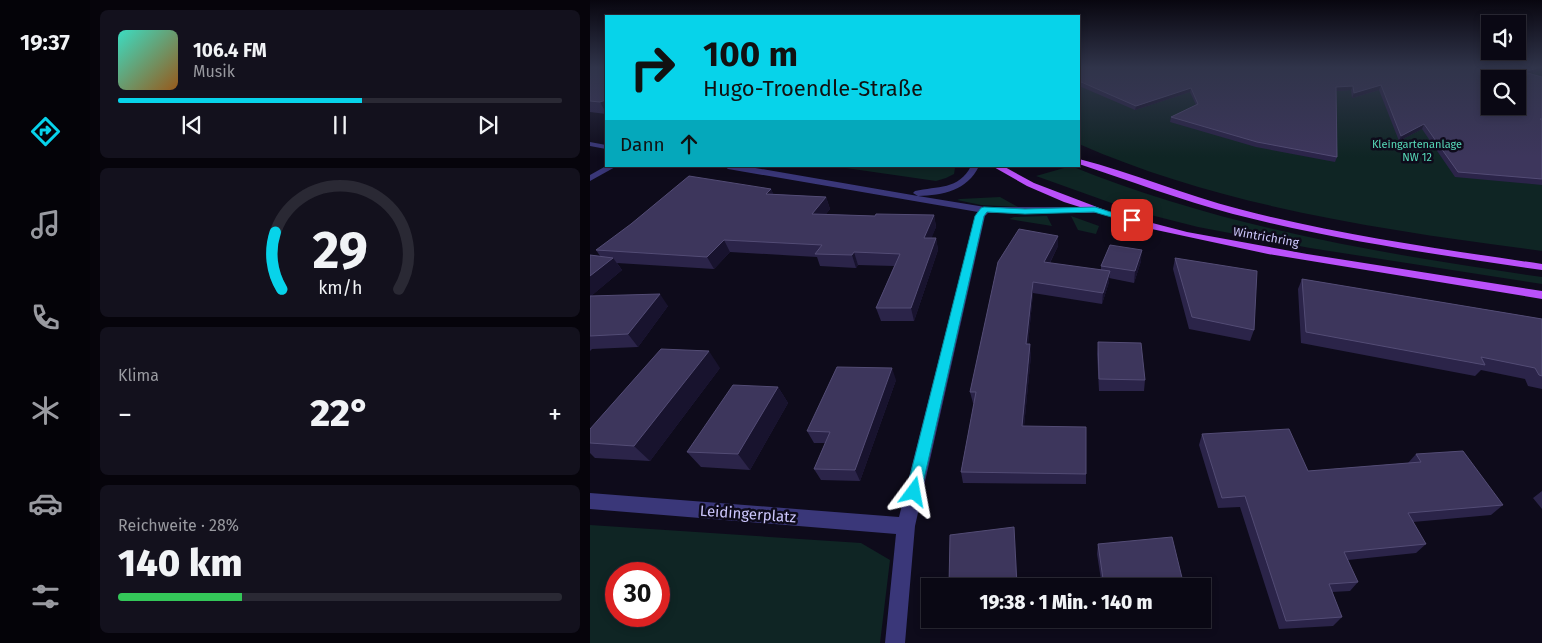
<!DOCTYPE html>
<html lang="de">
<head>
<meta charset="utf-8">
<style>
  :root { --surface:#0a0814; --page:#13111d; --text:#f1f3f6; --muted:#999aa0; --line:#2a2934; --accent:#07d3ea }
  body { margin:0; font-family:"Fira Sans",sans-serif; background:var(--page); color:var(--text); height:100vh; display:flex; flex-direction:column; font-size:19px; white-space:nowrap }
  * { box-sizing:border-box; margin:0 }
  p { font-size:16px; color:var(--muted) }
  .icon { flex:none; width:28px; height:28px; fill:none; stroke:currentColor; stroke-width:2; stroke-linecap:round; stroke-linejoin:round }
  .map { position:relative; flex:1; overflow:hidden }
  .panel { display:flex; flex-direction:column; gap:10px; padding:10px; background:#06040b; width:500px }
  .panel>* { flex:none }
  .hud { position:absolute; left:15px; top:15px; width:475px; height:152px; border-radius:0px; box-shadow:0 2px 8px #0003,0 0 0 1px var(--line); background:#07d3ea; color:#111; overflow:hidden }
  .buttons { position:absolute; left:891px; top:15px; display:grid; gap:10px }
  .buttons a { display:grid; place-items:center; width:45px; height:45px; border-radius:0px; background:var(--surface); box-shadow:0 2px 8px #0003,0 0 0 1px var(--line); font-size:25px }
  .speed { position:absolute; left:15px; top:562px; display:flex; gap:10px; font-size:25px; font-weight:700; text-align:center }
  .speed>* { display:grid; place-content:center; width:65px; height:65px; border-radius:50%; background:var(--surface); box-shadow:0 2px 8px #0003,0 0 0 1px var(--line); line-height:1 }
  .speed .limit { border:8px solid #d22; background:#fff; color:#111 }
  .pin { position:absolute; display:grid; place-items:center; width:42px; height:42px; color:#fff; margin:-21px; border-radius:10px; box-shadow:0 2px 8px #0006 }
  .me { position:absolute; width:55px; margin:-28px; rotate:13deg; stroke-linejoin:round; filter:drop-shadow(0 0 4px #0008) }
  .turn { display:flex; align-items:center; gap:18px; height:105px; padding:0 15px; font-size:22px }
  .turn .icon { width:65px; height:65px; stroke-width:2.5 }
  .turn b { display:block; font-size:35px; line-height:42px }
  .then { display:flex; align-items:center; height:48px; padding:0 15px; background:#0003; gap:10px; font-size:19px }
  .big { font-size:38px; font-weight:800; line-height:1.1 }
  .panel .tile { flex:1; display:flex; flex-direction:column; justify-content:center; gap:8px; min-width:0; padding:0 18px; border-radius:8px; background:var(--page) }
  .panel .dial { align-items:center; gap:0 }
  .dial svg { height:130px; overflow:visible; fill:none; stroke:var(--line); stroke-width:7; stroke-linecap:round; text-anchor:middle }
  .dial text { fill:var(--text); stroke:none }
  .song { display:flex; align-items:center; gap:15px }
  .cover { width:60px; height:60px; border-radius:8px; background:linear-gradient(135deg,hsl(170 70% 55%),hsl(30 70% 35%)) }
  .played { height:5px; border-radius:2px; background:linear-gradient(90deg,var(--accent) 55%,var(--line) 55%) }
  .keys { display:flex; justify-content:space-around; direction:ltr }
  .heat { display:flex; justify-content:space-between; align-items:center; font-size:28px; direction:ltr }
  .charge { height:8px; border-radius:4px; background:linear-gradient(90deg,#34c759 28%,var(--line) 0) }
  .trip { position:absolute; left:331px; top:578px; width:290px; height:50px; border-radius:0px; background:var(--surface); box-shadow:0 2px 8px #0003,0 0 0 1px var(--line); font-weight:800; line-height:50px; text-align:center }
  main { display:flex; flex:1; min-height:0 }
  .tabs { display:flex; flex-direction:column; width:90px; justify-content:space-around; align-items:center; background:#040308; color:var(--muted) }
  .tabs .icon { width:35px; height:35px }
  .tabs .selected { color:var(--accent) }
  .tabs b { font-size:22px; color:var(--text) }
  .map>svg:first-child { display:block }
  .green { fill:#0f2524; fill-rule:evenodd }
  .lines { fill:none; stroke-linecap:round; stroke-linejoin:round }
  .minor { fill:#3a3779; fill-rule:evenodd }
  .major { fill:#ba51fa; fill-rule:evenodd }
  .wall { fill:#2b2449 }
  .shaded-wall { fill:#18132e }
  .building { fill:#3d365c; stroke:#534c75; fill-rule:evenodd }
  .route { fill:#07d3ea; stroke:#058998 }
  .labels { text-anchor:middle; stroke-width:5; stroke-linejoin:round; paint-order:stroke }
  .far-park-label { font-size:11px; fill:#57dab9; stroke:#0e0b1b }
  .street-label { font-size:12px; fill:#cdc7fd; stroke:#0e0b1b }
  .near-street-label { font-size:15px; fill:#cdc7fd; stroke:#0e0b1b }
</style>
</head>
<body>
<main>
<nav class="tabs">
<b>19:37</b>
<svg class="icon selected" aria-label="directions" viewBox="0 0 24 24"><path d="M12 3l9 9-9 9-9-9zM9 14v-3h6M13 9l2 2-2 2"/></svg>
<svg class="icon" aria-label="music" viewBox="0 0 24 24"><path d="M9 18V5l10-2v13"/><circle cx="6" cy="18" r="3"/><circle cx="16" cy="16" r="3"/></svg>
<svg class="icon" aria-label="phone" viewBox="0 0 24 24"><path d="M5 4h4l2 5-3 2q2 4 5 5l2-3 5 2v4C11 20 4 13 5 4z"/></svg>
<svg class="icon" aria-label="climate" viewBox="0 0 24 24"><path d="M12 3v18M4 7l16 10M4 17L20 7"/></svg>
<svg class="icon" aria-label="car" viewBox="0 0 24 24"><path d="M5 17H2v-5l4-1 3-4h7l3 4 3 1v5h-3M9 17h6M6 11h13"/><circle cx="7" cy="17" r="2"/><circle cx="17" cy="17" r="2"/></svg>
<svg class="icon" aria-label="filters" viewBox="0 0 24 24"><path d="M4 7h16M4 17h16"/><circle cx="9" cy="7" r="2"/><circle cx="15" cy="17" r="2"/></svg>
</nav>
<section class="panel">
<div class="tile">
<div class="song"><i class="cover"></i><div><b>106.4 FM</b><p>Musik</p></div></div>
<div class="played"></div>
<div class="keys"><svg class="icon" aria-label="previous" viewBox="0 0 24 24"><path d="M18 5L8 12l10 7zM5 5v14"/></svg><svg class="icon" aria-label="pause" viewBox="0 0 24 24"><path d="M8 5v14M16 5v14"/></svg><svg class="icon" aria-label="next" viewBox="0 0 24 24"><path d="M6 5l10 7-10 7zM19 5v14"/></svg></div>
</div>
<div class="tile dial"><svg viewBox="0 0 100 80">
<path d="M14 69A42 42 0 1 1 86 69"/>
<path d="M14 69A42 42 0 0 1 10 34" stroke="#07d3ea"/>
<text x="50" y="56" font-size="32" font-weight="700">29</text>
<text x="50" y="72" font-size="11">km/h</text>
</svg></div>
<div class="tile"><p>Klima</p>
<div class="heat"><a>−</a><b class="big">22°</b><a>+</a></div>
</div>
<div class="tile"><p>Reichweite · 28%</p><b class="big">140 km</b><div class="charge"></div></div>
</section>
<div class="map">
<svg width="952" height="643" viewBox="0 0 952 643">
  <rect width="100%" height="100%" fill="#0e0b1b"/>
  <path class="green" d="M489,67H952V251C795,230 635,208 489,144ZM900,79H928V106H900Z
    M242,166H363L365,168L364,174L356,178L346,181Z
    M481,166C631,227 792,254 952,277V284L720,248L608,227L541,210L446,176Z
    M410,197L428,207L391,205L367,200L370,199Z
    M457,216L462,226L419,219L424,217Z
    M481,216L509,226L506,234L488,230Z
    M0,525L271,543L300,560L290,643H0ZM26,574H69V616H26Z"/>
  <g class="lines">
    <path class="minor" d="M0,142L16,145V149L0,146Z
      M16,166H27L0,181V175Z
      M134,166H154L328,196L323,193L325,191C347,186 369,190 381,166H389C377,191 353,195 328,196L395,207H505L510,210L505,213H398L395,216L325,526L315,643H295L306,534L0,509V493L309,517L385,216L388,212L138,169Z"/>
    <path class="major" d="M489,159C543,173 595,195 649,209C748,235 851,249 952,264V270C849,255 745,240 643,214C591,200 540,181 489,164Z
      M402,166H413L444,183L520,212L597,232L717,254L952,291V299L678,254L557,228L474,202L437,186Z"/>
  </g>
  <path class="wall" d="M0,67H16V114L0,112Z
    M489,67L860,69V67H952L946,72L940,74L952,77V185L865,177L832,129L809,141L789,90L762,98L761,90L746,91L747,157L745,162L666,147L580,122L581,117L606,105L600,92L545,110L489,86Z
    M181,189L183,194L236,197L240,209L236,214L285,216L344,215L346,227L341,238H346L348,250L324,321H291L286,308L304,266L268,265L266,268L230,266L227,257L140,252L124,269L27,263L32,270L1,296L78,306L48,347L2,349L0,351V255L10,256L6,250Z
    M468,246L460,263L511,270V266L551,261L544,283L519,278V282L512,304L443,293L438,344L441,355L434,426L496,474V484L373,483L371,472L384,403H383L380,392L408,262Z
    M585,258L664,330L660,341L599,329L583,269Z
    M712,279L952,319V389L938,386L935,379L891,370L885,376L711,343L708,289Z
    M508,342L555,380L554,391H509L507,354Z
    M130,368L60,461L5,458L0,453V429Z
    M306,380L270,481L231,480L224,469L235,443H224L217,431Z
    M188,387L198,403L160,470L111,467L97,452Z
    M612,434L718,471L818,463L826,454L913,505L901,515L823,522L836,544L826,553L758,560L768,582L760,591L742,592L752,617L743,626L689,629L650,507L628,508L609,445Z
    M952,491V509L943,498Z
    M508,544L594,586H512L507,554Z
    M361,619H372L361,620Z
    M516,619H591L517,626Z"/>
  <path class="shaded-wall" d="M951,67H952V69L946,72L931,76L934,72Z
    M791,85L789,90L762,98L764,93Z
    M763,86L761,90L745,91L746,87Z
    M601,88L600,92L545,110L546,106Z
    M16,100V113L10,102Z
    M834,124L832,129L809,141L811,136Z
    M181,189L186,200L176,194Z
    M236,197L240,209L227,225L222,214Z
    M344,215L346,227L337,250L334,238Z
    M468,236V246L455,272L454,262Z
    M346,238L348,250L324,321L321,308Z
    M134,240L140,252L124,269L117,257Z
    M552,250L551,261L544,283L545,271Z
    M264,252L268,265L266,268L262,255Z
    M23,258L32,270L0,297V276Z
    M520,271L519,282L512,304L513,293Z
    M443,282V293L437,355L436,344Z
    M70,294L78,306L48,347L38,334Z
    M440,344L441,355L433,437L432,426Z
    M119,351L130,368L60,461L44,446Z
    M302,368L306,380L270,481L265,470Z
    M188,387L198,403L160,470L148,454Z
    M424,527L425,537L428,586H427Z"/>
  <path class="building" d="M0,67H16V100L10,102L0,101Z
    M489,67H818L823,69H862V67H951L934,72L952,77V119H950L952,120V179L868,172L834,124L811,136L791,85L764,93L763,86L746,87L747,157L667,142L581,117L608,104L601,88L546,106L489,81ZM900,79H928V106H900Z
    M99,176L181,189L176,194L236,197L222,214L285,216L286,214L344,215L334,238H346L321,308H286L310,254L264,252L262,255L225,254L232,245L134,240L117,257L6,250L41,224Z
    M429,229L468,236L454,262L520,271L513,293L443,282L436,344H440L432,426L496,427V474L371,472L386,392H380L408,262Z
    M520,245L552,250L545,271L511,266Z
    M0,255L23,258L0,276Z
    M585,258L667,271L664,330L602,317Z
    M712,279L952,319V376L949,375L945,368L891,357L895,365L716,332Z
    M70,294L38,334L0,336V296Z
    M508,342L551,343L555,380L509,379Z
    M71,349L119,351L44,446L0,443V429Z
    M247,367L302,368L265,470L224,469L240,432L217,431Z
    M143,385L188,387L148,454L97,452Z
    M699,429L718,471L831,462L826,454L873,451L913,505L818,513L836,544L754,552L768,582L739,584L752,617L696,621L655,496L632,498L612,434Z
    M424,527L427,586H359L360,535Z
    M582,537L594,586H514L508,544Z"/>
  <linearGradient id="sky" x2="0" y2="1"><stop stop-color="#08060f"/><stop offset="0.43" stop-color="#30344a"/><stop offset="1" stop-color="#30344a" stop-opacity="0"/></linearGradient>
  <rect width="952" height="157" fill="url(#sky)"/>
  <path class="route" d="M394,207L435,209L505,207L546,220L542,223L504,212L435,214L397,212L394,216L331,492L329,497L324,499L318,497L316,492L385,216L391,208Z"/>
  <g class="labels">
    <g class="far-park-label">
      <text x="827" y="148">Kleingartenanlage<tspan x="827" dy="13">NW 12</tspan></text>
    </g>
    <g class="street-label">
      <text transform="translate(676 237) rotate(10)" y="4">Wintrichring</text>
    </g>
    <g class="near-street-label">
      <text transform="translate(158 514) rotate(4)" y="5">Leidingerplatz</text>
    </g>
  </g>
</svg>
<div class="buttons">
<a><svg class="icon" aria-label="sound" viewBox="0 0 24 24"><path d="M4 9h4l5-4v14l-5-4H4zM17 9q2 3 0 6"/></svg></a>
<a><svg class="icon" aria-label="search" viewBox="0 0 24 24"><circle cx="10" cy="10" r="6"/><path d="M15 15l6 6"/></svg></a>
</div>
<div class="speed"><div class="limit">30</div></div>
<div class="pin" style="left:542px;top:220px;background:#d93025"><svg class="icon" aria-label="arrive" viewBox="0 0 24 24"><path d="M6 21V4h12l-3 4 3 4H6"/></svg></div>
<svg class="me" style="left:324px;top:492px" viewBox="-20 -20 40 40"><path d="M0-17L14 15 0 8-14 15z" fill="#07d3ea" stroke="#fff" stroke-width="4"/></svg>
<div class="trip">19:38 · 1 Min. · 140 m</div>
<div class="hud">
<div class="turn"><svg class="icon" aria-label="right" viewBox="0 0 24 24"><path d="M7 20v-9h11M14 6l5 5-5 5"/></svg><div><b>100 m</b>Hugo-Troendle-Straße</div></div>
<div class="then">Dann<svg class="icon" aria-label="ahead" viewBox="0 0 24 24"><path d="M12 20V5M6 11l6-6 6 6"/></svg></div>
</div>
</div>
</main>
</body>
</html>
